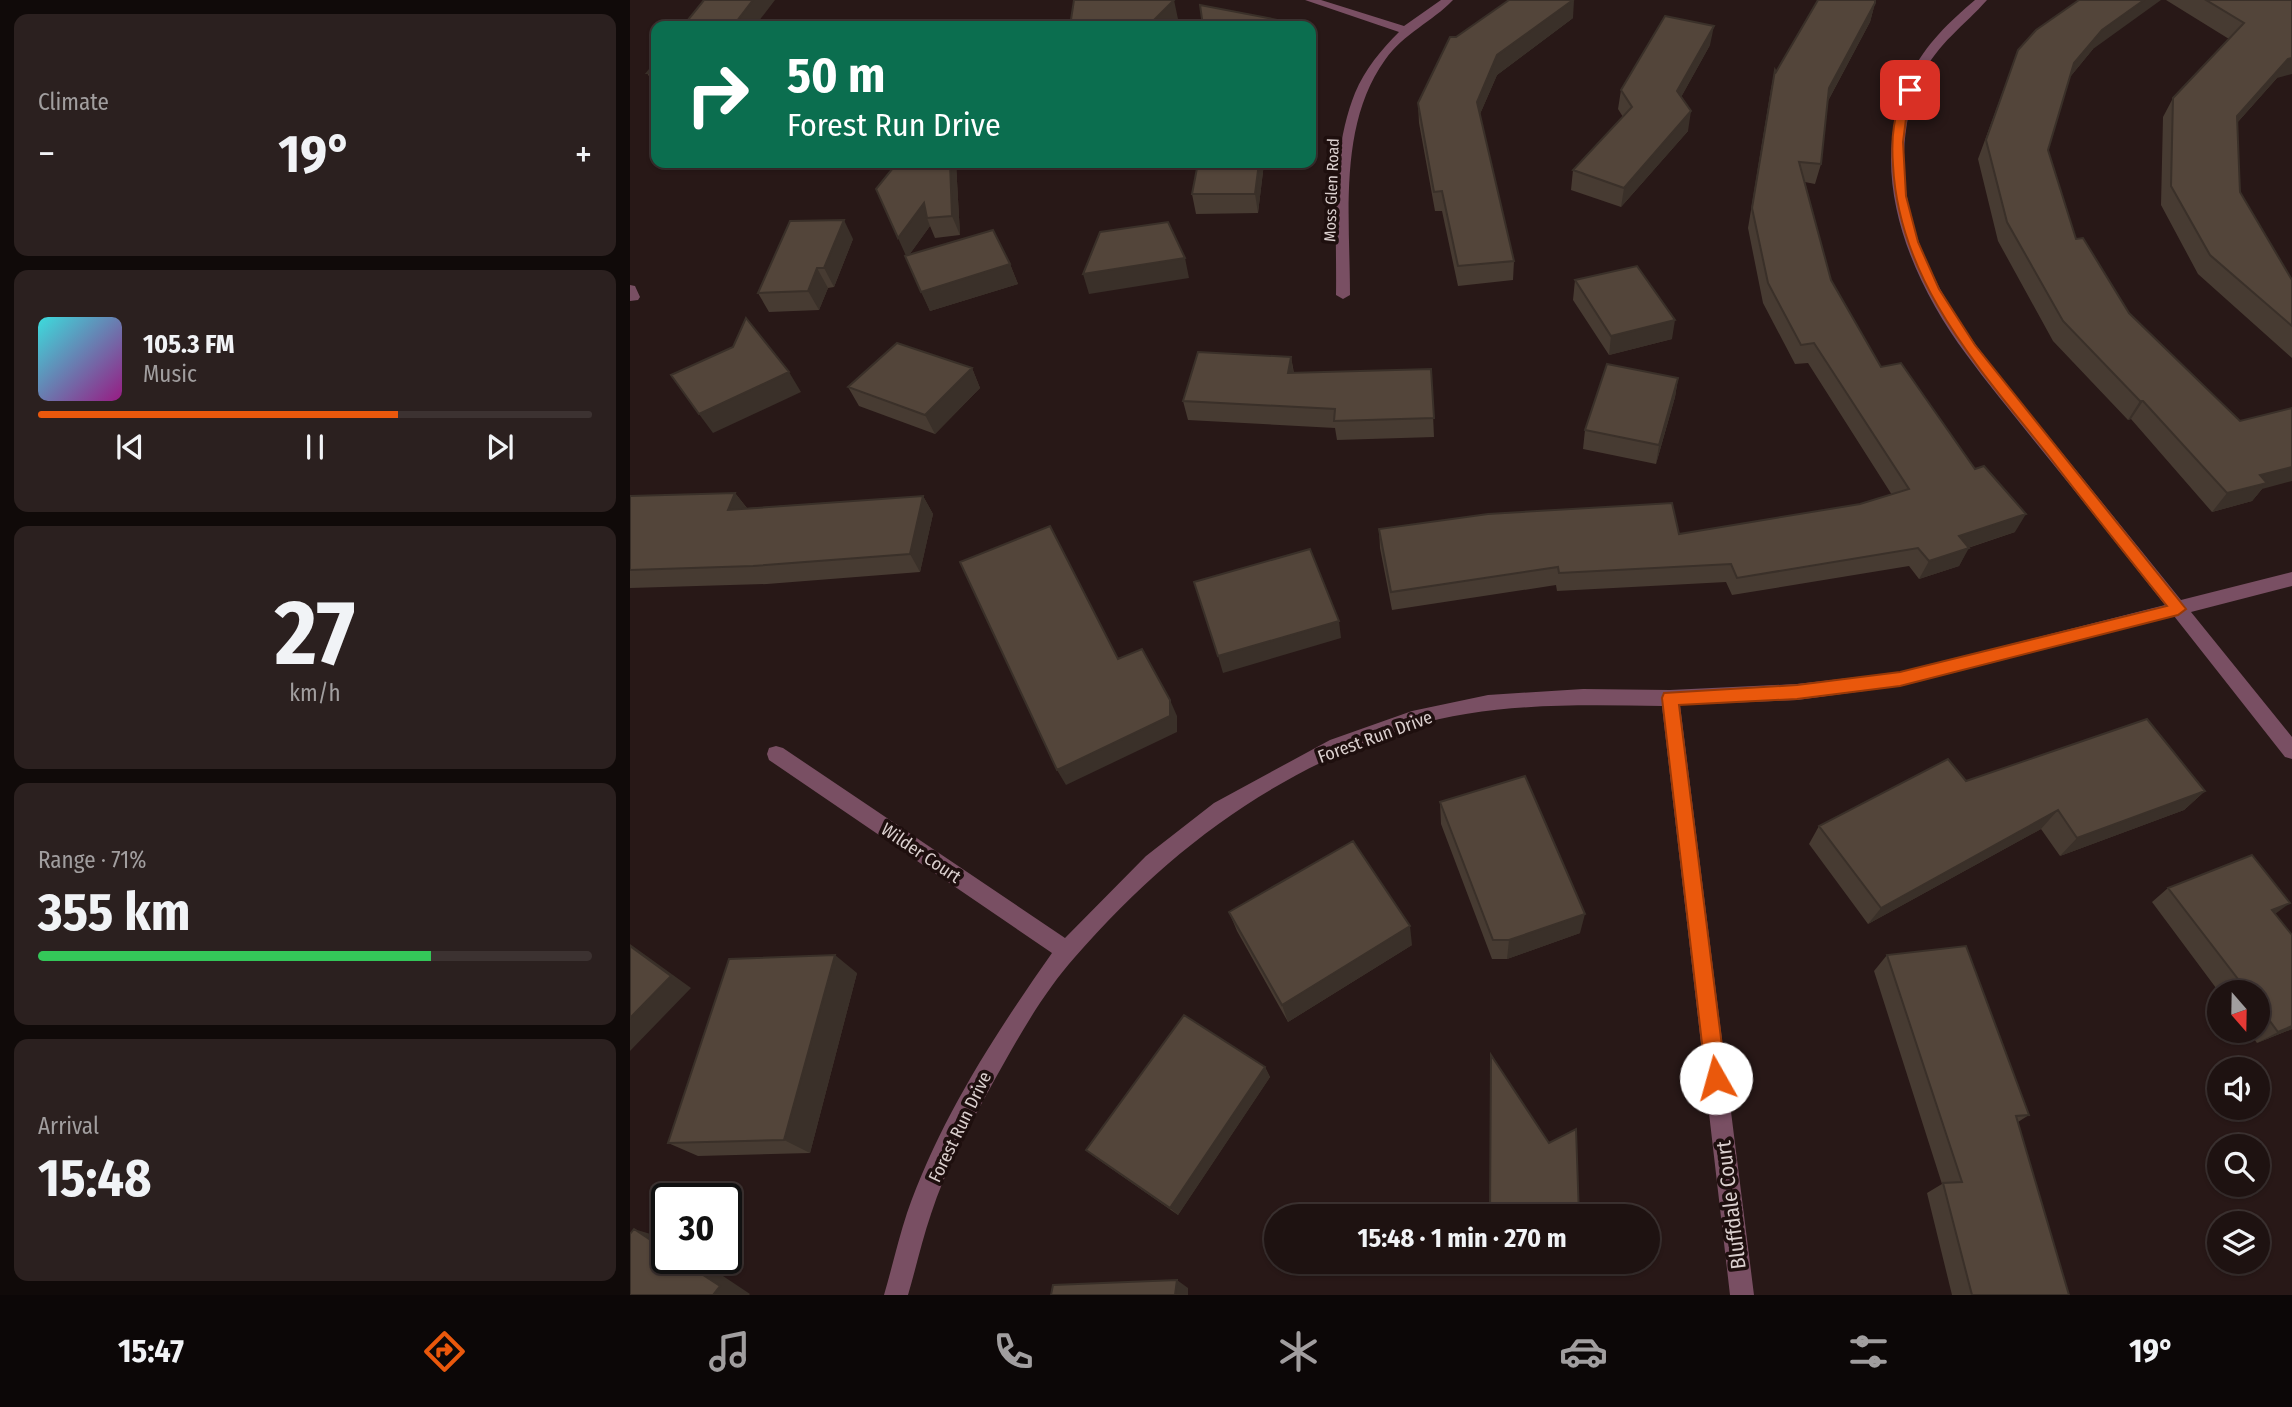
<!DOCTYPE html>
<html lang="en">
<head>
<meta charset="utf-8">
<style>
  :root { --surface:#1e1211; --page:#2b201f; --text:#f1f3f6; --muted:#a19e9f; --line:#3c3231; --accent:#ea580c }
  body { margin:0; font-family:"Fira Sans Condensed",sans-serif; background:var(--page); color:var(--text); height:100vh; display:flex; flex-direction:column; font-size:26px; white-space:nowrap }
  * { box-sizing:border-box; margin:0 }
  p { font-size:23px; color:var(--muted) }
  .icon { flex:none; width:38px; height:38px; fill:none; stroke:currentColor; stroke-width:2; stroke-linecap:round; stroke-linejoin:round }
  .map { position:relative; flex:1; overflow:hidden }
  .panel { display:flex; flex-direction:column; gap:14px; padding:14px; background:#100a09; width:630px }
  .panel>* { flex:none }
  .banner { position:absolute; left:21px; top:21px; width:665px; height:147px; border-radius:14px; box-shadow:0 2px 5px #0004,0 0 0 2px var(--line); background:#0b6e4f; color:#fff; overflow:hidden }
  .needle { width:46px; rotate:160deg }
  .fabs { position:absolute; left:1577px; top:980px; display:grid; gap:14px }
  .fabs a { display:grid; place-items:center; width:63px; height:63px; border-radius:50%; background:var(--surface); box-shadow:0 2px 5px #0004,0 0 0 2px var(--line); font-size:35px }
  .speed { position:absolute; left:21px; top:1183px; display:flex; gap:14px; font-size:35px; font-weight:700; text-align:center }
  .speed>* { display:grid; place-content:center; width:91px; height:91px; border-radius:50%; background:var(--surface); box-shadow:0 2px 5px #0004,0 0 0 2px var(--line); line-height:1 }
  .speed .limit { border:4px solid #111; border-radius:10px; background:#fff; color:#111 }
  .pin { position:absolute; display:grid; place-items:center; width:60px; height:60px; color:#fff; margin:-30px; border-radius:14px; box-shadow:0 4px 10px #0006 }
  .me { position:absolute; width:77px; margin:-38px; rotate:353deg; stroke-linejoin:round; filter:drop-shadow(0 0 5px #0008) }
  .turn { display:flex; align-items:center; gap:24px; height:147px; padding:0 21px; font-size:32px }
  .turn .icon { width:91px; height:91px; stroke-width:2.5 }
  .turn b { display:block; font-size:49px; line-height:60px }
  .big { font-size:52px; font-weight:700; line-height:1.1 }
  .panel .card { flex:1; display:flex; flex-direction:column; justify-content:center; gap:10px; min-width:0; padding:0 24px; border-radius:14px; background:var(--page) }
  .panel .dial { align-items:center; gap:0 }
  .dial b { font-size:91px; line-height:1 }
  .song { display:flex; align-items:center; gap:21px }
  .cover { width:84px; height:84px; border-radius:10px; background:linear-gradient(135deg,hsl(180 70% 55%),hsl(310 70% 35%)) }
  .played { height:7px; border-radius:4px; background:linear-gradient(90deg,var(--accent) 65%,var(--line) 65%) }
  .keys { display:flex; justify-content:space-around; direction:ltr }
  .heat { display:flex; justify-content:space-between; align-items:center; font-size:38px; direction:ltr }
  .charge { height:10px; border-radius:5px; background:linear-gradient(90deg,#34c759 71%,var(--line) 0) }
  .trip { position:absolute; left:634px; top:1204px; width:396px; height:70px; border-radius:35px; background:var(--surface); box-shadow:0 2px 5px #0004,0 0 0 2px var(--line); font-weight:700; line-height:70px; text-align:center }
  .dock { display:flex; height:112px; justify-content:space-around; align-items:center; background:#0c0707; color:var(--muted) }
  .dock .icon { width:49px; height:49px }
  .dock .on { color:var(--accent) }
  .dock b { font-size:32px; color:var(--text) }
  main { display:flex; flex:1; min-height:0 }
  .map>svg:first-child { display:block }
  .lines { fill:none; stroke-linecap:round; stroke-linejoin:round }
  .minor { fill:#794f63; fill-rule:evenodd }
  .wall { fill:#473b32 }
  .shaded-wall { fill:#3a3029 }
  .building { fill:#53453a; stroke:#3a3029; stroke-width:2 }
  .route { fill:#ea580c; stroke:#983908; stroke-width:2 }
  .labels { text-anchor:middle; stroke-width:7; stroke-linejoin:round; paint-order:stroke }
  .far-street-label { font-size:16px; fill:#dbd0cf; stroke:#1e0f0e }
  .street-label { font-size:18px; fill:#dbd0cf; stroke:#1e0f0e }
  .near-street-label { font-size:21px; fill:#dbd0cf; stroke:#1e0f0e }
</style>
</head>
<body>
<main>
<section class="panel">
<div class="card"><p>Climate</p>
<div class="heat"><a>−</a><b class="big">19°</b><a>+</a></div>
</div>
<div class="card">
<div class="song"><i class="cover"></i><div><b>105.3 FM</b><p>Music</p></div></div>
<div class="played"></div>
<div class="keys"><svg class="icon" aria-label="previous" viewBox="0 0 24 24"><path d="M18 5L8 12l10 7zM5 5v14"/></svg><svg class="icon" aria-label="pause" viewBox="0 0 24 24"><path d="M8 5v14M16 5v14"/></svg><svg class="icon" aria-label="next" viewBox="0 0 24 24"><path d="M6 5l10 7-10 7zM19 5v14"/></svg></div>
</div>
<div class="card dial"><b>27</b><p>km/h</p></div>
<div class="card"><p>Range · 71%</p><b class="big">355 km</b><div class="charge"></div></div>
<div class="card"><p>Arrival</p><b class="big">15:48</b></div>
</section>
<div class="map">
<svg width="1662" height="1295" viewBox="0 0 1662 1295">
  <rect width="100%" height="100%" fill="#281817"/>
  <g class="lines">
    <path class="minor" d="M675,0H691L774,26L811,0H823C802,22 774,33 755,60C708,125 720,219 720,295L713,299L706,295C707,229 700,155 725,93C735,69 751,50 769,32Z
      M1345,0H1357C1335,25 1307,44 1292,76C1280,100 1275,127 1274,153C1271,270 1356,358 1424,443C1467,496 1509,548 1551,600L1662,572V586L1561,612L1662,737V759L1655,757L1544,616L1271,686L1167,700L1050,705L1124,1295H1100L1032,706C949,705 861,702 780,727C645,770 537,851 445,957C411,995 384,1045 359,1090C337,1130 315,1170 301,1214C292,1240 286,1268 278,1295H254C262,1268 268,1240 277,1213C310,1119 365,1034 422,953L139,760L137,754L139,748L146,746L153,748L435,938L516,856L584,803L700,740L782,711L858,695L953,689L1040,690L1167,684L1271,672L1535,605C1491,549 1447,493 1402,438C1380,410 1357,383 1336,354C1279,277 1234,169 1280,76C1295,45 1320,21 1345,0Z
      M0,285L5,286L10,297L8,300L0,301Z"/>
  </g>
  <path class="wall" d="M1536,0H1662L1647,78L1607,123L1610,192L1662,280V358L1568,274L1531,205L1533,117L1543,98L1599,39Z
    M1245,3L1240,22L1198,101L1191,164L1185,184L1175,182L1201,280L1251,367L1385,532L1338,548L1329,566L1289,579L1279,566L1102,595L1096,582L927,591L926,585L762,610L750,548L749,529L1049,534L1230,504L1262,495L1178,363L1165,364L1133,303L1118,228L1141,89L1145,70L1146,72Z
    M943,18L867,75L850,114L884,261L883,280L828,286L812,211H805L789,123L788,103L826,37Z
    M1080,45L1051,97L1058,131L991,207L941,190L943,170L993,117L988,109L991,90Z
    M1463,49L1440,77L1418,150L1446,239L1499,313L1632,489L1622,501L1582,512L1501,419L1498,420L1423,341L1368,241L1348,159L1388,50Z
    M26,62V88L17,73Z
    M267,163H326L330,235L305,238L300,226L279,255L380,264L388,284L300,311L276,256Z
    M568,163H634L628,213L566,214L562,194Z
    M223,239L204,287L198,288L189,310L139,312L128,293Z
    M945,280L1042,339L979,355L943,300Z
    M661,357L664,373L801,369L804,437L707,440L705,428L558,420L553,401Z
    M342,368L350,388L305,434L229,406L218,387Z
    M1048,378L1045,397L1026,464L953,449L955,430Z
    M105,493L117,508L293,496L303,514L290,572L137,584L0,588V496Z
    M1336,781L1575,791L1554,810L1430,856L1411,829L1238,924L1179,844L1189,826Z
    M810,802L950,933L877,959H862L811,824Z
    M1538,888L1645,914L1662,935V1029L1627,1043L1618,1031H1628V992H1589L1522,902Z
    M599,912L782,945L658,1022L607,931Z
    M1257,955L1399,1115L1388,1122L1439,1295H1322L1297,1193L1312,1184L1244,971Z
    M227,973L180,1153L68,1156L38,1143Z
    M861,1055L949,1216H860Z
    M635,1067L640,1077L548,1215L466,1158L456,1150Z"/>
  <path class="shaded-wall" d="M123,0H145L125,26H103Z
    M544,0L548,19L541,26H518Z
    M943,0H944L943,18L867,75L847,121V102L867,55Z
    M1514,0H1531L1463,49L1436,82L1444,63L1472,30Z
    M1245,3L1240,22L1194,108L1199,88Z
    M1084,26L1080,45L1044,110L1047,91Z
    M1662,58V74L1647,78L1596,135L1607,116L1658,59Z
    M1061,111L1058,131L991,207L994,188Z
    M320,163H326L330,235L322,216Z
    M629,163H634V164L628,213L625,194Z
    M294,203L297,218L300,226L277,258L268,238Z
    M214,220L223,239L204,287L194,268Z
    M555,258L559,278L459,294L453,274Z
    M380,264L388,284L300,311L291,292Z
    M187,268L198,288L189,310L178,291Z
    M1045,320L1042,339L979,355L981,336Z
    M661,357L664,376L658,373Z
    M342,368L350,388L305,434L295,415Z
    M159,372L171,392L83,433L69,414Z
    M1048,378L1045,397L1026,464L1029,445Z
    M1510,401H1513L1501,419L1498,420Z
    M1662,467V481L1632,489L1622,501L1582,512L1597,493L1630,475Z
    M105,493L119,511L98,510Z
    M293,496L303,514L290,572L280,554Z
    M1396,514L1385,532L1319,554L1329,536Z
    M1339,548L1329,566L1289,579L1299,561Z
    M709,621L711,638L593,673L588,656Z
    M540,700L547,716V732L436,785L427,770Z
    M1575,791L1554,810L1430,856L1447,838Z
    M1428,810L1411,829L1238,924L1251,908Z
    M1660,903L1641,917L1642,910Z
    M955,914L950,933L877,959L879,940Z
    M780,926L782,945L658,1022L652,1005Z
    M0,944L61,988L0,1051Z
    M205,955L227,973L180,1153L154,1140Z
    M1662,1026V1029L1627,1043L1648,1032Z
    M635,1067L640,1077L548,1215L540,1208Z
    M4,1229L37,1239V1251Z
    M47,1258H66L120,1294L119,1295H83Z
    M547,1280L558,1288V1295H545Z"/>
  <path class="building" d="M74,0H123L103,26H53Z
    M444,0H544L518,26H440Z
    M879,0H943L867,55L847,102L884,261L828,266L812,191L804,192L788,103L820,37H826Z
    M1188,0H1245V3L1199,88L1191,164L1169,162L1201,280L1251,367L1271,363L1345,469L1354,466L1396,514L1329,536L1339,548L1299,561L1288,548L1107,578L1101,564L929,573L928,567L761,592L749,529L858,514L1042,503L1049,534L1230,504L1279,489L1184,343L1171,345L1138,283L1122,208L1145,70L1146,72Z
    M1449,0H1514L1472,30L1444,63L1418,150L1446,239L1453,238L1499,313L1610,421L1662,408V467L1630,475L1637,483L1597,493L1513,401H1510L1433,321L1377,222L1356,140L1388,50L1406,30Z
    M1576,0H1662V58L1658,59L1607,116L1610,192L1662,280V326L1580,255L1541,186L1543,98L1614,23Z
    M570,5L648,20L649,26H573Z
    M1035,16L1084,26L1047,91L1061,111L994,188L943,170L1002,107L991,90Z
    M26,62V73H17Z
    M267,163H320L322,216L297,218L294,203L268,238L246,189Z
    M568,163H629L625,194H562Z
    M214,220L194,268H187L178,291L128,293L160,221Z
    M538,222L555,258L453,274L470,232Z
    M363,230L380,264L291,292L275,256Z
    M1007,266L1045,320L981,336L945,280Z
    M116,318L159,372L69,414L41,375L103,347Z
    M267,343L342,368L295,415L218,387Z
    M568,352L661,357L658,373L801,369L804,418L704,421L705,409L553,401Z
    M977,364L1048,378L1029,445L955,430Z
    M105,493L98,510L293,496L280,554L123,566L0,570V496Z
    M420,526L488,659L512,649L540,700V716L427,770L330,562Z
    M680,549L709,621L588,656L564,582Z
    M1517,719L1575,791L1447,838L1428,810L1251,908L1189,826L1318,759L1336,781Z
    M895,776L955,914L879,940H863L810,802Z
    M723,841L780,926L652,1005L599,912Z
    M1622,855L1660,903L1642,910L1662,935V1026L1648,1032L1628,1005V992H1618L1538,888Z
    M0,946L41,976L0,1018Z
    M1336,946L1399,1115L1386,1116L1439,1295H1342L1313,1183L1332,1182L1257,955Z
    M205,955L154,1140L38,1143L99,959Z
    M554,1015L635,1067L540,1208L456,1150Z
    M861,1055L919,1143L946,1129L949,1216H860Z
    M4,1229L37,1251V1258H47L90,1286L83,1295H0V1234Z
    M547,1280L545,1295H421L423,1285Z"/>
  <path class="route" d="M1277,88L1286,90L1277,111L1273,142L1276,196L1288,242L1309,289L1345,345L1556,609L1548,615L1270,686L1167,699L1049,705L1096,1078L1093,1085L1086,1088L1079,1085L1076,1078L1032,698L1034,693L1167,685L1270,672L1537,606C1497,556 1457,506 1418,455C1349,368 1269,282 1263,165C1261,138 1263,113 1277,88Z"/>
  <g class="labels">
    <g class="far-street-label">
      <text transform="translate(701 190) rotate(-88)" y="6">Moss Glen Road</text>
    </g>
    <g class="street-label">
      <text transform="translate(745 737) rotate(-20)" y="6">Forest Run Drive</text>
      <text transform="translate(291 853) rotate(34)" y="6">Wilder Court</text>
      <text transform="translate(330 1127) rotate(-64)" y="6">Forest Run Drive</text>
    </g>
    <g class="near-street-label">
      <text transform="translate(1101 1205) rotate(-97)" y="7">Bluffdale Court</text>
    </g>
  </g>
</svg>
<div class="fabs">
<a><svg class="needle" viewBox="-14 -14 28 28"><path d="M0-13l5 13h-10z" fill="#e53935"/><path d="M0 13l5-13h-10z" fill="#a19e9f"/></svg></a>
<a><svg class="icon" aria-label="sound" viewBox="0 0 24 24"><path d="M4 9h4l5-4v14l-5-4H4zM17 9q2 3 0 6"/></svg></a>
<a><svg class="icon" aria-label="search" viewBox="0 0 24 24"><circle cx="10" cy="10" r="6"/><path d="M15 15l6 6"/></svg></a>
<a><svg class="icon" aria-label="layers" viewBox="0 0 24 24"><path d="M12 4l9 5-9 5-9-5zM3 14l9 5 9-5"/></svg></a>
</div>
<div class="speed"><div class="limit">30</div></div>
<div class="pin" style="left:1280px;top:90px;background:#d93025"><svg class="icon" aria-label="arrive" viewBox="0 0 24 24"><path d="M6 21V4h12l-3 4 3 4H6"/></svg></div>
<svg class="me" style="left:1086px;top:1078px" viewBox="-20 -20 40 40"><circle r="19" fill="#fff"/><path d="M0-13L10 11 0 6-10 11z" fill="#ea580c"/></svg>
<div class="trip">15:48 · 1 min · 270 m</div>
<div class="banner">
<div class="turn"><svg class="icon" aria-label="right" viewBox="0 0 24 24"><path d="M7 20v-9h11M14 6l5 5-5 5"/></svg><div><b>50 m</b>Forest Run Drive</div></div>
</div>
</div>
</main>
<nav class="dock">
<b>15:47</b>
<svg class="icon on" aria-label="directions" viewBox="0 0 24 24"><path d="M12 3l9 9-9 9-9-9zM9 14v-3h6M13 9l2 2-2 2"/></svg>
<svg class="icon" aria-label="music" viewBox="0 0 24 24"><path d="M9 18V5l10-2v13"/><circle cx="6" cy="18" r="3"/><circle cx="16" cy="16" r="3"/></svg>
<svg class="icon" aria-label="phone" viewBox="0 0 24 24"><path d="M5 4h4l2 5-3 2q2 4 5 5l2-3 5 2v4C11 20 4 13 5 4z"/></svg>
<svg class="icon" aria-label="climate" viewBox="0 0 24 24"><path d="M12 3v18M4 7l16 10M4 17L20 7"/></svg>
<svg class="icon" aria-label="car" viewBox="0 0 24 24"><path d="M5 17H2v-5l4-1 3-4h7l3 4 3 1v5h-3M9 17h6M6 11h13"/><circle cx="7" cy="17" r="2"/><circle cx="17" cy="17" r="2"/></svg>
<svg class="icon" aria-label="filters" viewBox="0 0 24 24"><path d="M4 7h16M4 17h16"/><circle cx="9" cy="7" r="2"/><circle cx="15" cy="17" r="2"/></svg>
<b>19°</b>
</nav>
</body>
</html>
